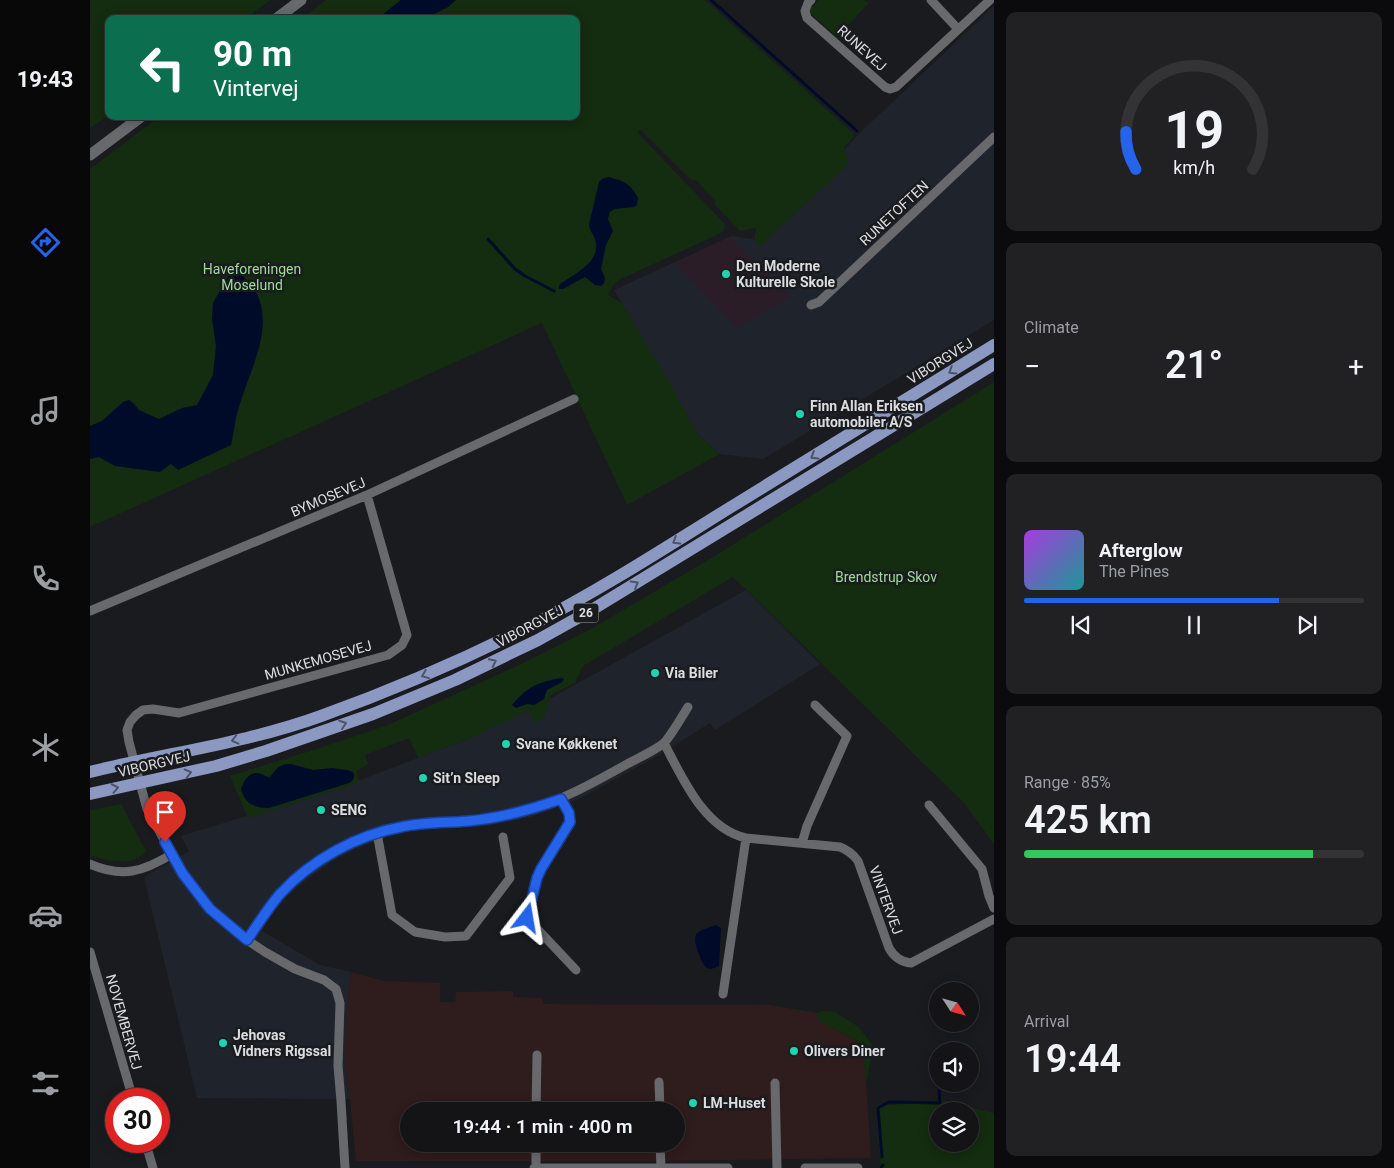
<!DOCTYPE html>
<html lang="en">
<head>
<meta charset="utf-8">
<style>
  :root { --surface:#141417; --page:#212124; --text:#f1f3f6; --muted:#9d9ea1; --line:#333336; --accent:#2563eb }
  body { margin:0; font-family:Roboto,sans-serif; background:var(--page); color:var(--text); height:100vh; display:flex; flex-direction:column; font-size:19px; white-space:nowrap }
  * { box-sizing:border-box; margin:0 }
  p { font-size:16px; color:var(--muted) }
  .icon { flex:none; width:28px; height:28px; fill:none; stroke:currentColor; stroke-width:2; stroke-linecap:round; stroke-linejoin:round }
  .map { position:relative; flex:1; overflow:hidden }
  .panel { display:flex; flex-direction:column; gap:12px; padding:12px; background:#0b0b0d; width:400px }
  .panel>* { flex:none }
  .top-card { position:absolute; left:15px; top:15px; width:475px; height:105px; border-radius:10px; box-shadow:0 2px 12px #0003,0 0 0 1px var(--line); background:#0b6e4f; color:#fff; overflow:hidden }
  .needle { width:32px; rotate:126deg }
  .tools { position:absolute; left:839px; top:982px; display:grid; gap:10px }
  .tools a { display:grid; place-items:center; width:50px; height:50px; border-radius:50%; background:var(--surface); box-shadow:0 2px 12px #0003,0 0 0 1px var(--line); font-size:25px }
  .speed { position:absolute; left:15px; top:1088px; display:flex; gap:10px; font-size:25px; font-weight:700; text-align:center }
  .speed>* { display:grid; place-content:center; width:65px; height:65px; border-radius:50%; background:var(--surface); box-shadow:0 2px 12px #0003,0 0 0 1px var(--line); line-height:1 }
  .speed .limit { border:8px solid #d22; background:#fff; color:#111 }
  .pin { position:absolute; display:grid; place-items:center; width:42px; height:42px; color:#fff; margin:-51px -21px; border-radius:50% 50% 50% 0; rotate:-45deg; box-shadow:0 0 5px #0007 }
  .pin .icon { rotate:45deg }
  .me { position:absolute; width:55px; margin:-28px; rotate:14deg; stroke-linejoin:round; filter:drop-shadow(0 0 4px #0008) }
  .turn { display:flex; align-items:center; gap:18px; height:105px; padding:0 25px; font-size:22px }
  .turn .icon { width:65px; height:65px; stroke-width:2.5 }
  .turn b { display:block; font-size:35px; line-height:42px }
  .big { font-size:38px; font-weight:600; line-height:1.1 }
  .panel .tile { flex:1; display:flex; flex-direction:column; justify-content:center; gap:8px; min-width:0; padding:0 18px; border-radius:10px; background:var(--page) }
  .panel .dial { align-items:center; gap:0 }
  .dial svg { height:130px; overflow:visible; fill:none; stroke:var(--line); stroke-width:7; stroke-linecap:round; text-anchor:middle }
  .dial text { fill:var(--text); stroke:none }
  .song { display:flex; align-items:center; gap:15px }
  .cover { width:60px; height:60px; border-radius:8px; background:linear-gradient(135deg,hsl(280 70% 55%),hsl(180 70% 35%)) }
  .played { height:5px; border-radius:2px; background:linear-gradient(90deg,var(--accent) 75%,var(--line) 75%) }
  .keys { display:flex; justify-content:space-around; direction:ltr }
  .heat { display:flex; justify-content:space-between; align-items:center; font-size:28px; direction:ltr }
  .charge { height:8px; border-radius:4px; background:linear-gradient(90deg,#34c759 85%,var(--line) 0) }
  .trip { position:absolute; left:310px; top:1102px; width:285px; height:50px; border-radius:25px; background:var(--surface); box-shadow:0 2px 12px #0003,0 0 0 1px var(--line); font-weight:600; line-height:50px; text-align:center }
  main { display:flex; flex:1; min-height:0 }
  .tabs { display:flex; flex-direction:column; width:90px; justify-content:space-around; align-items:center; background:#080809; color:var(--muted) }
  .tabs .icon { width:35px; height:35px }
  .tabs .selected { color:var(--accent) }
  .tabs b { font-size:22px; color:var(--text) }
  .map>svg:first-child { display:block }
  .built { fill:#1f242c }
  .industrial { fill:#2f1c1d; fill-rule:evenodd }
  .education { fill:#2b1d28 }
  .green { fill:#142c10; fill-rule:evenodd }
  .water { fill:#000b2a }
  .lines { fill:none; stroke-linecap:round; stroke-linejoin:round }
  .stream { stroke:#000b2a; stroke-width:3 }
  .minor { stroke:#67696d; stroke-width:9 }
  .tertiary { stroke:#67696d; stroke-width:11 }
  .primary { stroke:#8b99c2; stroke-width:12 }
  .oneway { stroke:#4d5468 }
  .route-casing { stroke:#184099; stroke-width:12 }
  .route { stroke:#2563eb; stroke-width:9 }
  .poi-dot { fill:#1ed5b1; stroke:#1a1b1f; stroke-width:2 }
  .labels { text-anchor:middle; stroke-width:5; stroke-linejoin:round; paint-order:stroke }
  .shield { fill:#1a1b1f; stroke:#a1a3a5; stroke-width:1 }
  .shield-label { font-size:12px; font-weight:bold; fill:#dbdddf }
  .street-label { font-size:14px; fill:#dbdddf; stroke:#1a1b1f }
  .poi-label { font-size:14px; font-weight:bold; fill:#dbdddf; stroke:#1a1b1f; text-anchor:start }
  .park-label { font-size:14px; fill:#9ddd94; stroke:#1a1b1f }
</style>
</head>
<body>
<main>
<nav class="tabs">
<b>19:43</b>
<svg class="icon selected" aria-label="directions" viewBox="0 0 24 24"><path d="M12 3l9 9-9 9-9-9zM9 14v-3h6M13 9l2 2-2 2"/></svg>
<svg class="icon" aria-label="music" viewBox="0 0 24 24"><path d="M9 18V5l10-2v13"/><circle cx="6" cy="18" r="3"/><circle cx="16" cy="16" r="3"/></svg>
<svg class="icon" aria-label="phone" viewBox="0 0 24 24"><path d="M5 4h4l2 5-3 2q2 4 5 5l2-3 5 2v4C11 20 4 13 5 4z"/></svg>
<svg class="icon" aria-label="climate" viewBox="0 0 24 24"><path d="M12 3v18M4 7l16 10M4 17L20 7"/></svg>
<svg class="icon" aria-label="car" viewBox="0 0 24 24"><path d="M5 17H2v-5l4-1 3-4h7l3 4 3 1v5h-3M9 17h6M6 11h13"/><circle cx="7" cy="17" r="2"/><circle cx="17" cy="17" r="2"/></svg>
<svg class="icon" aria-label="filters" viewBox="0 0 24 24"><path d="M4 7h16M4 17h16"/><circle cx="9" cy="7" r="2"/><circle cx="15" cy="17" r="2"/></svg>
</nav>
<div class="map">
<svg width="904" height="1168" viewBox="0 0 904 1168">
  <rect width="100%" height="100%" fill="#1a1b1f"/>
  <path class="built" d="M904,6V320L673,459L630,454L609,436L524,290L642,236L668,240L773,130Z
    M656,590L730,664L625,730L620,723L569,755L491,798L441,817L397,826L330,829L300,836L267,848L241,862L216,880L196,897L178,920L172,931L230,965L261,972L255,1034V1066L260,1099L107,1098L54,877L99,851L91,836L260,784L380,738L461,698Z"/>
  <path class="industrial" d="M261,972L294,981L350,983V1002H365L366,992L423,991V997L453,998V1004L680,1005L727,1013L729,1020L769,1042L774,1053L781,1158L572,1161H266L260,1099L255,1066V1034ZM319,1111H586V1144H319Z"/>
  <path class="education" d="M639,237L700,297L647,328L585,263Z"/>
  <path class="green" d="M0,0H181L154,19H19V115L0,128Z
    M236,0H311L287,19H211Z
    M366,0H615L763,133V138L754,148L759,164L670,246L664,238L666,228L650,231L625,205V201L606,180H601L551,130L547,132L635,224L634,230L629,234L531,279L523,285L518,295L532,303L574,374L609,436L630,454L537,505L452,323L0,527V169L70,116H486V19H334L358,7Z
    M729,0H774L779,3L747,37L718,11Z
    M904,382V844L874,803L643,577L493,666L485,683L461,695L454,718L445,723L438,711L380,738L328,758L319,738L275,755L278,764L267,771L269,783L158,818L140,776L226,749L298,725L431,664L501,629L623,557Z
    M31,804L56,851C46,867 18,861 3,856L1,858H0V810Z
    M734,1011L745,1012L769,1027L783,1046L776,1086L774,1053L769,1042L728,1020L727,1013Z
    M854,1101L904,1113V1168H791L786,1106ZM848,1111H880V1144H848Z"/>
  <path class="water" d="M311,0H366L358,7L334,19H287Z
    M518,177C534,181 540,183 548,198L547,205L544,207L525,209L520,212L518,219L523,231L516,245L511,269L515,278L514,283L511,286L505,285L495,277L473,289H469V286L470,284C483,275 509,263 506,243C505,236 500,232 499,225L509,182L512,179Z
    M147,270C154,277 162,285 167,294C184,330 159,372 149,407C145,419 144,432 141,445L88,470L81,464L70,472L25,466L9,457L0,459V426L12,421L33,402L39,400L44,404L49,410L69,419L92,408L107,405L123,375L126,346L122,319L123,303L141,271Z
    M471,678L474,679L472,682L457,690L454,699L446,704L444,705L437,704L426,708L422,705C437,687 448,682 471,678Z
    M196,764H201L223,770L242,768L257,770L263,772C266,777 263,781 259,783L179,808C165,808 155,804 151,789C153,782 159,772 168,773C173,774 175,777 180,777L188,767Z
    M626,925L631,928L629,966C615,973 613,965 609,954C606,947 604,942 606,934L612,930Z"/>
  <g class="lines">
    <path class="stream" d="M621,0L767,131
      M398,239L425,269L435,276L464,291
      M792,1157L788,1108L799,1102L850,1103L849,1091
      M791,1168L793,1165"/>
    <path class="minor" d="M721,0L718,3L715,11L717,18L795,87L800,89L806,87L900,0
      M841,0L868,29
      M721,305L729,302L904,137
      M0,611L277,495L484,399
      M574,743C592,777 614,829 656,838L750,847C758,850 763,854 768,861L799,948C804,957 811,962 821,963L904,919
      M471,799C475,806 481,813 480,822L451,869L447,878L437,918L486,970
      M839,805L892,869L899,896L904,908
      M287,833L302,915L325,932L355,937L376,936L420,878L413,837
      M712,843L717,826L757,736L725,705
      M0,864C32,878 53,872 82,854
      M157,940C168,924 178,908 191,894C212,870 242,851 272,838C308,823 342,825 380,821C398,819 418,817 436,811C473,800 505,782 539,763C548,758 568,749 575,742C584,731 591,718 598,707
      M0,952L43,1099
      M633,994L656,838
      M569,1082L570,1111
      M685,1083L687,1168
      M446,1111L447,1055
      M55,1141L63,1168
      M570,1144L571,1167
      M255,1168L251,1101L248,1066L250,1003L246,989L234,980L205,969L175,952L157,940L120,909L93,874L57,809L39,742L37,730L40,722L46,715L53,710L63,709L89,713L298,655L312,645L317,635L277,495
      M444,1168H638
      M446,1168V1144
      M715,1168H768"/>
    <path class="tertiary" d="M186,19L211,0
      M0,155L52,116"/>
    <path class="primary" d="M0,772C77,753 157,743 231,716C303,690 373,660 440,626C510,590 575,548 641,507C728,453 816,399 904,345
      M0,794L126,766L176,751L283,714L365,680L448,640L500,611L904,364"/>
  </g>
  <defs><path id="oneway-chevron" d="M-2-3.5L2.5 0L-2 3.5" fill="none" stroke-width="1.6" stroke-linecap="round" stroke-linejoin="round" transform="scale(1.25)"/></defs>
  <g class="oneway">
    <use href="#oneway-chevron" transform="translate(862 371) rotate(148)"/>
    <use href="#oneway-chevron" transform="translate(724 456) rotate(148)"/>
    <use href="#oneway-chevron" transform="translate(586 541) rotate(148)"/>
    <use href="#oneway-chevron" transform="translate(545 584) rotate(-31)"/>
    <use href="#oneway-chevron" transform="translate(403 662) rotate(-26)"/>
    <use href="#oneway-chevron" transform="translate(335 675) rotate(158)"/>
    <use href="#oneway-chevron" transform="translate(253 724) rotate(-19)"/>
    <use href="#oneway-chevron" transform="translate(145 740) rotate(166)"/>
    <use href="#oneway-chevron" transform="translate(98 773) rotate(-14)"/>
    <use href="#oneway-chevron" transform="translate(25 788) rotate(-12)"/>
  </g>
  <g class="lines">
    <defs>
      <path id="route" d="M75,842L93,874L120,909L157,940C168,924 178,908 190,894C221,860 267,835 311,827C334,822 357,823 379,821C412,818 440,810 471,799L479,813L480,822L451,869L447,878L437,918"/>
    </defs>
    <use href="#route" class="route-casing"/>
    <use href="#route" class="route"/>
  </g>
  <g class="poi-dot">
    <circle cx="636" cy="274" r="5"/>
    <circle cx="710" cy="414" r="5"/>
    <circle cx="565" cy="673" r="5"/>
    <circle cx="416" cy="744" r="5"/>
    <circle cx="333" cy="778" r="5"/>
    <circle cx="231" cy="810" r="5"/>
    <circle cx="133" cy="1043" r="5"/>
    <circle cx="704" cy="1051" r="5"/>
    <circle cx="603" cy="1103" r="5"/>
  </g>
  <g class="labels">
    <rect class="shield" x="483.5" y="603.5" width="25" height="19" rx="4"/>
    <g class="shield-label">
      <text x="496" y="617">26</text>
    </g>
    <g class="street-label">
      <text transform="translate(772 48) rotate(42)" y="5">RUNEVEJ</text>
      <text transform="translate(804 213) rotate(-43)" y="5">RUNETOFTEN</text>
      <text transform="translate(850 361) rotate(-32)" y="5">VIBORGVEJ</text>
      <text transform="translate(238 497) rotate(-23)" y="5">BYMOSEVEJ</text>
      <text transform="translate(440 626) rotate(-28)" y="5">VIBORGVEJ</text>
      <text transform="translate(228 660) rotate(-16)" y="5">MUNKEMOSEVEJ</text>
      <text transform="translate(64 764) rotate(-13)" y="5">VIBORGVEJ</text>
      <text transform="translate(796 900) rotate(70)" y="5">VINTERVEJ</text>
      <text transform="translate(34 1022) rotate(74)" y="5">NOVEMBERVEJ</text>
    </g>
    <g class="poi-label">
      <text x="646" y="271">Den Moderne<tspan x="646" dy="16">Kulturelle Skole</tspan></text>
      <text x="720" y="411">Finn Allan Eriksen<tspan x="720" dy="16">automobiler A/S</tspan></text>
      <text x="575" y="678">Via Biler</text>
      <text x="426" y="749">Svane Køkkenet</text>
      <text x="343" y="783">Sit’n Sleep</text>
      <text x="241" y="815">SENG</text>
      <text x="143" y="1040">Jehovas<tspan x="143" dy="16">Vidners Rigssal</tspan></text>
      <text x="714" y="1056">Olivers Diner</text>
      <text x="613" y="1108">LM-Huset</text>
    </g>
    <g class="park-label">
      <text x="162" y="274">Haveforeningen<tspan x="162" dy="16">Moselund</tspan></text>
      <text x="796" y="582">Brendstrup Skov</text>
    </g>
  </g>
</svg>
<div class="tools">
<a><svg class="needle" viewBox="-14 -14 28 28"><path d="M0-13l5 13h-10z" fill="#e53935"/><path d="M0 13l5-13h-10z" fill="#9d9ea1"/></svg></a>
<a><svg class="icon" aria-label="sound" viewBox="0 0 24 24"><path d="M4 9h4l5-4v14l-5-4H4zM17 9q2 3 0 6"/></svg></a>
<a><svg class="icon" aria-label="layers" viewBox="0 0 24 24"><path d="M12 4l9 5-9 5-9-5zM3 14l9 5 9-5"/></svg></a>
</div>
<div class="speed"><div class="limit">30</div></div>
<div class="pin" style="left:75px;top:842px;background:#d93025"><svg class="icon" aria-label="arrive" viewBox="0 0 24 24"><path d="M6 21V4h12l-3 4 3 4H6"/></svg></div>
<svg class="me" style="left:437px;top:918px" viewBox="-20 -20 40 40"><path d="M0-17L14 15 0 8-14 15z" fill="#2563eb" stroke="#fff" stroke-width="4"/></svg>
<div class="trip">19:44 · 1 min · 400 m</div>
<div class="top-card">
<div class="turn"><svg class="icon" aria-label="left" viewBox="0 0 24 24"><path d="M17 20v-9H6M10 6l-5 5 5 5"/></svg><div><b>90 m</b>Vintervej</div></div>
</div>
</div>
<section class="panel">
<div class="tile dial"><svg viewBox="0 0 100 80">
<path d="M14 69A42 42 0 1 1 86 69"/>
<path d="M14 69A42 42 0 0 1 8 46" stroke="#2563eb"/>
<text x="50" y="56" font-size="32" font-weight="700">19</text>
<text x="50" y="72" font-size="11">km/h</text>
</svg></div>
<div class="tile"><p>Climate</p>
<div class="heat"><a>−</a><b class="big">21°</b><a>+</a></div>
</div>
<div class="tile">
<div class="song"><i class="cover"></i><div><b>Afterglow</b><p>The Pines</p></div></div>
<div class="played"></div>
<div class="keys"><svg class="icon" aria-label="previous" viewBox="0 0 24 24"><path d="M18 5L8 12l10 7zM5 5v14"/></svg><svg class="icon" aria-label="pause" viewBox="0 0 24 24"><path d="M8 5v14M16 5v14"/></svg><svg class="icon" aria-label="next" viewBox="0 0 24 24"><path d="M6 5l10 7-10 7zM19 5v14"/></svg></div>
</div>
<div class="tile"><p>Range · 85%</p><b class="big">425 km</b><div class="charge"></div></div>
<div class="tile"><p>Arrival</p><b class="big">19:44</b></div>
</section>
</main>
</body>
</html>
